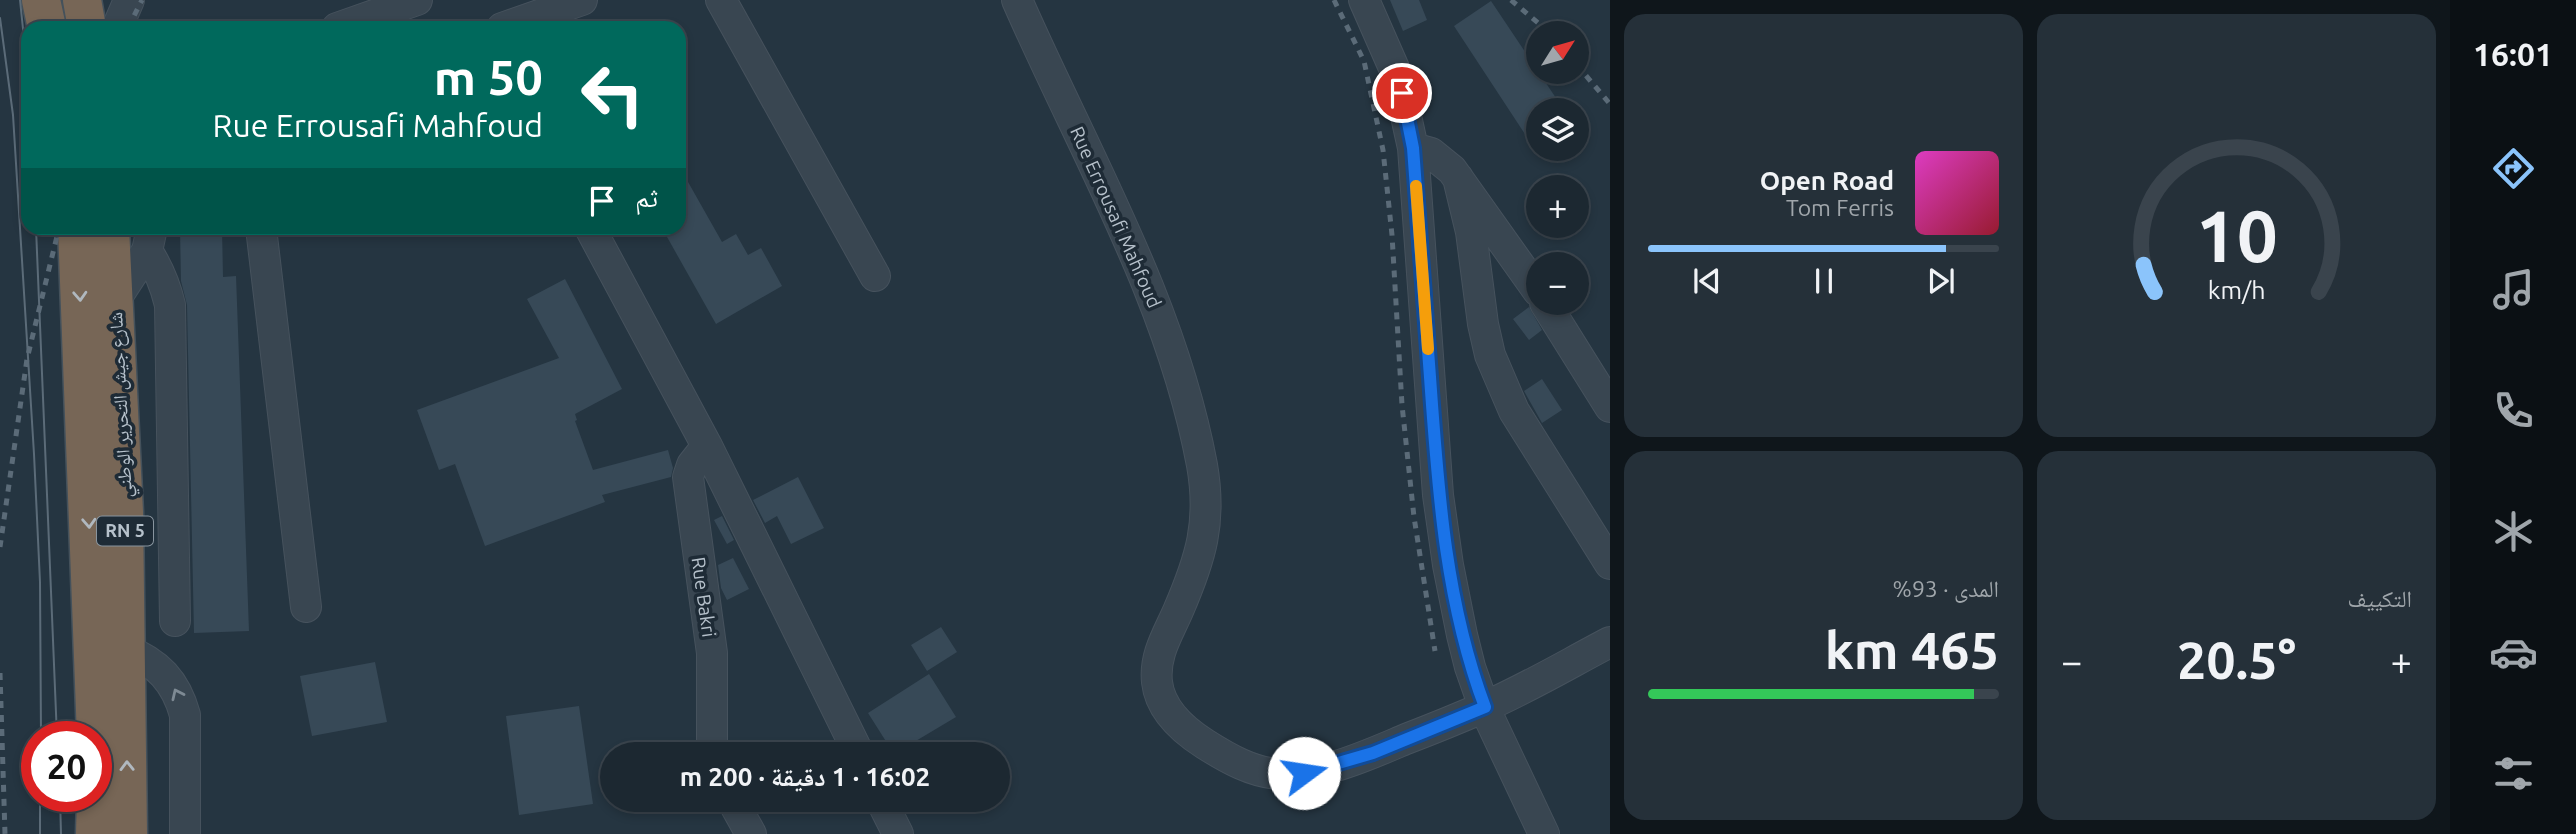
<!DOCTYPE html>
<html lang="ar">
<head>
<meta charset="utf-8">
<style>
  :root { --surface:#1c2831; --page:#253039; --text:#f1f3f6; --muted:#a0a6ab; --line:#3a444d; --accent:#8bc4fb }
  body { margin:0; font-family:Ubuntu,"Noto Naskh Arabic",sans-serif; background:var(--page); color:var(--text); direction:rtl; height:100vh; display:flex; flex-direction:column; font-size:26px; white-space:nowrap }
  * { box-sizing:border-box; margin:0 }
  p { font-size:23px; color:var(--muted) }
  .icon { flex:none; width:38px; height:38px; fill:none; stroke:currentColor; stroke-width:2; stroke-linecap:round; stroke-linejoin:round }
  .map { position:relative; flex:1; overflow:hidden; direction:ltr }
  .drawer { display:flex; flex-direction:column; gap:14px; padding:14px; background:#0f161b; width:840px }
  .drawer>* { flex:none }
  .guide { position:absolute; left:21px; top:21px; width:665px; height:214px; border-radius:21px; box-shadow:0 4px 10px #0003,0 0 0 2px var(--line); direction:rtl; background:#00695c; color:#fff; overflow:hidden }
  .needle { width:46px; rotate:53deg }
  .controls { position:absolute; left:1526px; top:21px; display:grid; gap:14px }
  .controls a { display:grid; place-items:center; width:63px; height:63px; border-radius:50%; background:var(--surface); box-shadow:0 4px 10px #0003,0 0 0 2px var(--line); font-size:35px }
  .speed { position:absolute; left:21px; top:721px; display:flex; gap:14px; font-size:35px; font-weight:700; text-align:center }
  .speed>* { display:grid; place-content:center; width:91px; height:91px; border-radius:50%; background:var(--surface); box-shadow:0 4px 10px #0003,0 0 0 2px var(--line); line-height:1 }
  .speed .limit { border:10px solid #d22; background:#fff; color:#111 }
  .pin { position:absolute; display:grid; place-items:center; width:60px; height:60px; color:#fff; margin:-30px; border:4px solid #fff; border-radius:50%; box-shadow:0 2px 7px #0007 }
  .me { position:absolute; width:77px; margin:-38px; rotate:76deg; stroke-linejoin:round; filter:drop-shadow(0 0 5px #0008) }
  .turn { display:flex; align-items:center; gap:24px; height:147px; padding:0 28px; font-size:32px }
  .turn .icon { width:91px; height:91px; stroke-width:2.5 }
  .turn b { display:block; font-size:49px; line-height:60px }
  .then { display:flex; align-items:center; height:66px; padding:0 28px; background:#0003; gap:14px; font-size:26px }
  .big { font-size:52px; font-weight:700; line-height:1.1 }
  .drawer .tile { flex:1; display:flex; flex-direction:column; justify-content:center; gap:10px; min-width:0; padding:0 24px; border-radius:21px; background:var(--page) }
  .drawer .dial { align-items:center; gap:0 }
  .dial svg { height:182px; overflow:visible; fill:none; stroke:var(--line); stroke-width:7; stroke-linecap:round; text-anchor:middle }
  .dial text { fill:var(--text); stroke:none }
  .song { display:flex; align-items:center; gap:21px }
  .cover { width:84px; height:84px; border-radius:10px; background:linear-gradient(135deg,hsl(310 70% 55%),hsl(350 70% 35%)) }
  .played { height:7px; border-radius:4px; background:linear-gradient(90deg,var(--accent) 85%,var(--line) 85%) }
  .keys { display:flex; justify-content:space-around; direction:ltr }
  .heat { display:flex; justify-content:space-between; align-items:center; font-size:38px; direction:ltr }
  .charge { height:10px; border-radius:5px; background:linear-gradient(90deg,#34c759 93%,var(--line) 0) }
  .drawer .tiles { flex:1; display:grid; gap:14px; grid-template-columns:repeat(2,1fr) }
  .trip { position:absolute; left:600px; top:742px; width:410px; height:70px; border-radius:35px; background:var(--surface); box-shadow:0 4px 10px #0003,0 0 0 2px var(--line); font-weight:700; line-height:70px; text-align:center; direction:rtl }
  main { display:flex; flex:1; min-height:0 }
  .tab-bar { display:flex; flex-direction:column; width:126px; justify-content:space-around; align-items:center; background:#0b1014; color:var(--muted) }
  .tab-bar .icon { width:49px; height:49px }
  .tab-bar .selected { color:var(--accent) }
  .tab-bar b { font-size:32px; color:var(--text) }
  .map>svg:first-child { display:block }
  .building { fill:#374957 }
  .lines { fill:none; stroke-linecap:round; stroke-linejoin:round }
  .minor-casing { stroke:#46525d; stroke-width:32 }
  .highway-casing { stroke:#44515b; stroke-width:41 }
  .minor { stroke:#394651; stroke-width:30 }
  .highway { stroke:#776656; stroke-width:38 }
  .tram { stroke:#5b6b78; stroke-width:2 }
  .rail { stroke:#5b6b78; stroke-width:5; stroke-dasharray:7 7; stroke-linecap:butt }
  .oneway { stroke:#b0b8bf }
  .oneway2 { stroke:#7e8a94 }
  .route-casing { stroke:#114b97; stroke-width:18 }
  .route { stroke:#1a73e8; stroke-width:12 }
  .slow { stroke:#f59e0b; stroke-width:12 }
  .labels { text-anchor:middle; stroke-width:7; stroke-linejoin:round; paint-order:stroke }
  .shield { fill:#1e2b36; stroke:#88949e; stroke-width:2 }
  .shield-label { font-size:18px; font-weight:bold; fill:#b6c1cb }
  .street-label { font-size:19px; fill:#b6c1cb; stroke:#1e2b36 }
</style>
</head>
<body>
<main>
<nav class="tab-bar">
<b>16:01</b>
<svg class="icon selected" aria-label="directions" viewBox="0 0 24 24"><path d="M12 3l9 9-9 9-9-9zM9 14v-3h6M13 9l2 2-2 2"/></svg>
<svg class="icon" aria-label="music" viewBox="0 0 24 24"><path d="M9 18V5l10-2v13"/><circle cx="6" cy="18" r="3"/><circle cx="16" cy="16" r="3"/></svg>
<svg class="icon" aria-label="phone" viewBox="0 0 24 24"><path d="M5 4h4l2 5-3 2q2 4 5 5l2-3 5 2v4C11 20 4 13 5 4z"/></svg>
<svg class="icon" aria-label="climate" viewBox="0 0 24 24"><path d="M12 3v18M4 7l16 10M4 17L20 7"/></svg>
<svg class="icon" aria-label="car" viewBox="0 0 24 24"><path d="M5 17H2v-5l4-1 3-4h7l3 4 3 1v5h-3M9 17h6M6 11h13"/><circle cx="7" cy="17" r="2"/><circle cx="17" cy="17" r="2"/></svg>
<svg class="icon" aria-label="filters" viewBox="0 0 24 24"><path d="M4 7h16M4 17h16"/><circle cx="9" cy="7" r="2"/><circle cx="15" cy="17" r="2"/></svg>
</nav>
<section class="drawer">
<div class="tiles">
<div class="tile dial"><svg viewBox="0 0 100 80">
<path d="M14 69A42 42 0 1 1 86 69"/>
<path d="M14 69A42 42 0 0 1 9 57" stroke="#8bc4fb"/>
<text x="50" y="56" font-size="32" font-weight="700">10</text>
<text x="50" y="72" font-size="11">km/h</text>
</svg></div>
<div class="tile">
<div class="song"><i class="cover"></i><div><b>Open Road</b><p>Tom Ferris</p></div></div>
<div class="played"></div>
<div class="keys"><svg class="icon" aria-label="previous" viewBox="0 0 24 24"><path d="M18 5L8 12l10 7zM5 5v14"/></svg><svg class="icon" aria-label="pause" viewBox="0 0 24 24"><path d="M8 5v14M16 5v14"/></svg><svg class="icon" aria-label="next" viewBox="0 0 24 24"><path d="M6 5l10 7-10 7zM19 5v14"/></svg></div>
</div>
<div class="tile"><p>التكييف</p>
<div class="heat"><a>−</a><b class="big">20.5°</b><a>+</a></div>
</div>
<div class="tile"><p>المدى · 93%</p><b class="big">465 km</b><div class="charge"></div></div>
</div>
</section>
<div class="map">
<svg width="1610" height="834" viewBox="0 0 1610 834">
  <rect width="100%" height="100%" fill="#253541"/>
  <path class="building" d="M1390,0H1419L1427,20L1403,31Z
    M1491,1L1564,110H1538V154L1454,26Z
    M679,166L722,242L736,234L748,255L761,248L782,286L716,324L662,228H679Z
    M180,228H222L223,277L236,276L249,631L194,633L187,305L181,281Z
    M1577,276L1590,293L1569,309L1565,303H1577Z
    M565,279L622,389L575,414L577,420L575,421L593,470L668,450L673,468L671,477L602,495L605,502L485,546L455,464L439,470L417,410L559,358L527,299Z
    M1529,307L1542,330L1529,340L1513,319Z
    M1542,379L1562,410L1542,423L1524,391Z
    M798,477L824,528L791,544L777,516L765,523L753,500Z
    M722,516L734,540L727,544L714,520Z
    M733,558L749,589L727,600L721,588L718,565Z
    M941,627L957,652L927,671L911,645Z
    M375,662L387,722L312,736L300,676Z
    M929,674L956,717L894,754L868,713Z
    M579,706L593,804L519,815L506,716Z"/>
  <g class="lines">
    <defs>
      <path id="minor" d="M721,0L875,276
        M1017,0C1084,153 1171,299 1202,465C1212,522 1201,558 1178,611C1168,634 1154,655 1157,682C1160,709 1183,730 1205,744C1227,758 1253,773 1280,774C1323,776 1368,755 1406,739C1432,729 1457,719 1482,708C1526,689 1568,664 1610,642
        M1364,0L1397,75L1413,148L1438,495L1448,565L1462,635L1470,667L1484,707L1544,834
        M117,28L129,0
        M337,28L417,0
        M502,28L582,0
        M1413,148L1431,153L1452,170L1538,291
        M1458,178L1471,232L1483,324L1490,355L1514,411L1610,564
        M261,228L306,607
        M590,228L707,446L859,754
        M147,251C159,269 165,284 170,305L175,621
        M115,300L147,251L152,228
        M1545,303L1610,407
        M707,446L692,465L688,477L712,653V754
        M125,650C158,662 176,682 185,715V834
        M732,800L751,834
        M881,800L898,834"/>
      <path id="highway" d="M41,0L47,28
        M82,0L87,28
        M77,228L96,737
        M110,228L124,512L128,834
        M95,834L96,796"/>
    </defs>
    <use href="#minor" class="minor-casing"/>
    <use href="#highway" class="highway-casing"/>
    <use href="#minor" class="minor"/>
    <use href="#highway" class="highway"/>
    <path class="tram" d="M20,0L28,77
      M0,18L13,115L34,454L40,582L41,737
      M36,228L57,737
      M60,796L61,834
      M40,834V796"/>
    <path class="rail" d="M1334,0L1364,61L1383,150L1392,235L1402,405L1414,517L1435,651
      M1511,0L1550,33
      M128,28L142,0
      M1577,65L1610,104
      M0,547L27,359L59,228
      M0,673L5,834"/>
  </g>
  <defs><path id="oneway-chevron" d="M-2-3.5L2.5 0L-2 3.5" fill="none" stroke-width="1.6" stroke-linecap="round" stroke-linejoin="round" transform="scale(1.75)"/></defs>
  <g class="oneway">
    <use href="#oneway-chevron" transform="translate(80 296) rotate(87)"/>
    <use href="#oneway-chevron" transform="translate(89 523) rotate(87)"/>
    <use href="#oneway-chevron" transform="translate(127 766) rotate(-91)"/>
  </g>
  <use class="oneway2" href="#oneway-chevron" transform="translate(177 694) rotate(-115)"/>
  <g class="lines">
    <defs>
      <path id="route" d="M1304,773L1373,753L1485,707C1445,601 1438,489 1430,377C1424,301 1418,225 1413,148L1402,93"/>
    </defs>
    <use href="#route" class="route-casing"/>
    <use href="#route" class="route"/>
    <path class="slow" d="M1416,186L1428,349"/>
  </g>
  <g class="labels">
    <rect class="shield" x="97" y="516.5" width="56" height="29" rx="5"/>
    <g class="shield-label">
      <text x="125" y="537">RN 5</text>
    </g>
    <g class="street-label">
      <text transform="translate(1116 217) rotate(66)" y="7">Rue Errousafi Mahfoud</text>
      <text transform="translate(120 405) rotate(-93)" y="7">شارع جيش التحرير الوطني</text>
      <text transform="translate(704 597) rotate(82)" y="7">Rue Bakri</text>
    </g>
  </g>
</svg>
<div class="controls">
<a><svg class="needle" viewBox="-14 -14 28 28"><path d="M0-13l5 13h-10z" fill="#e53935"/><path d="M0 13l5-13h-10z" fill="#a0a6ab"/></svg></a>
<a><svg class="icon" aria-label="layers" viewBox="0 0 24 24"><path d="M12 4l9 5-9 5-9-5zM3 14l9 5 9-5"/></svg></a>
<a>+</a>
<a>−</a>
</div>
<div class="speed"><div class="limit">20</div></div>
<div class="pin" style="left:1402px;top:93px;background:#d93025"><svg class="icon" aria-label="arrive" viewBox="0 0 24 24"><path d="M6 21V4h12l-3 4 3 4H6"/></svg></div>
<svg class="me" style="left:1304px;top:773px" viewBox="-20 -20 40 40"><circle r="19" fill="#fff"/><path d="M0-13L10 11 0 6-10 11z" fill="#1a73e8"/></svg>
<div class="trip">16:02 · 1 دقيقة · 200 m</div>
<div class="guide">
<div class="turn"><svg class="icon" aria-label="left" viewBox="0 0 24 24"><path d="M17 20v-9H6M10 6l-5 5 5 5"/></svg><div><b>50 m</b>Rue Errousafi Mahfoud</div></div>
<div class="then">ثم<svg class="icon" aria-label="arrive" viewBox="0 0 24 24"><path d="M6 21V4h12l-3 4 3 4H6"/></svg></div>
</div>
</div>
</main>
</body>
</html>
